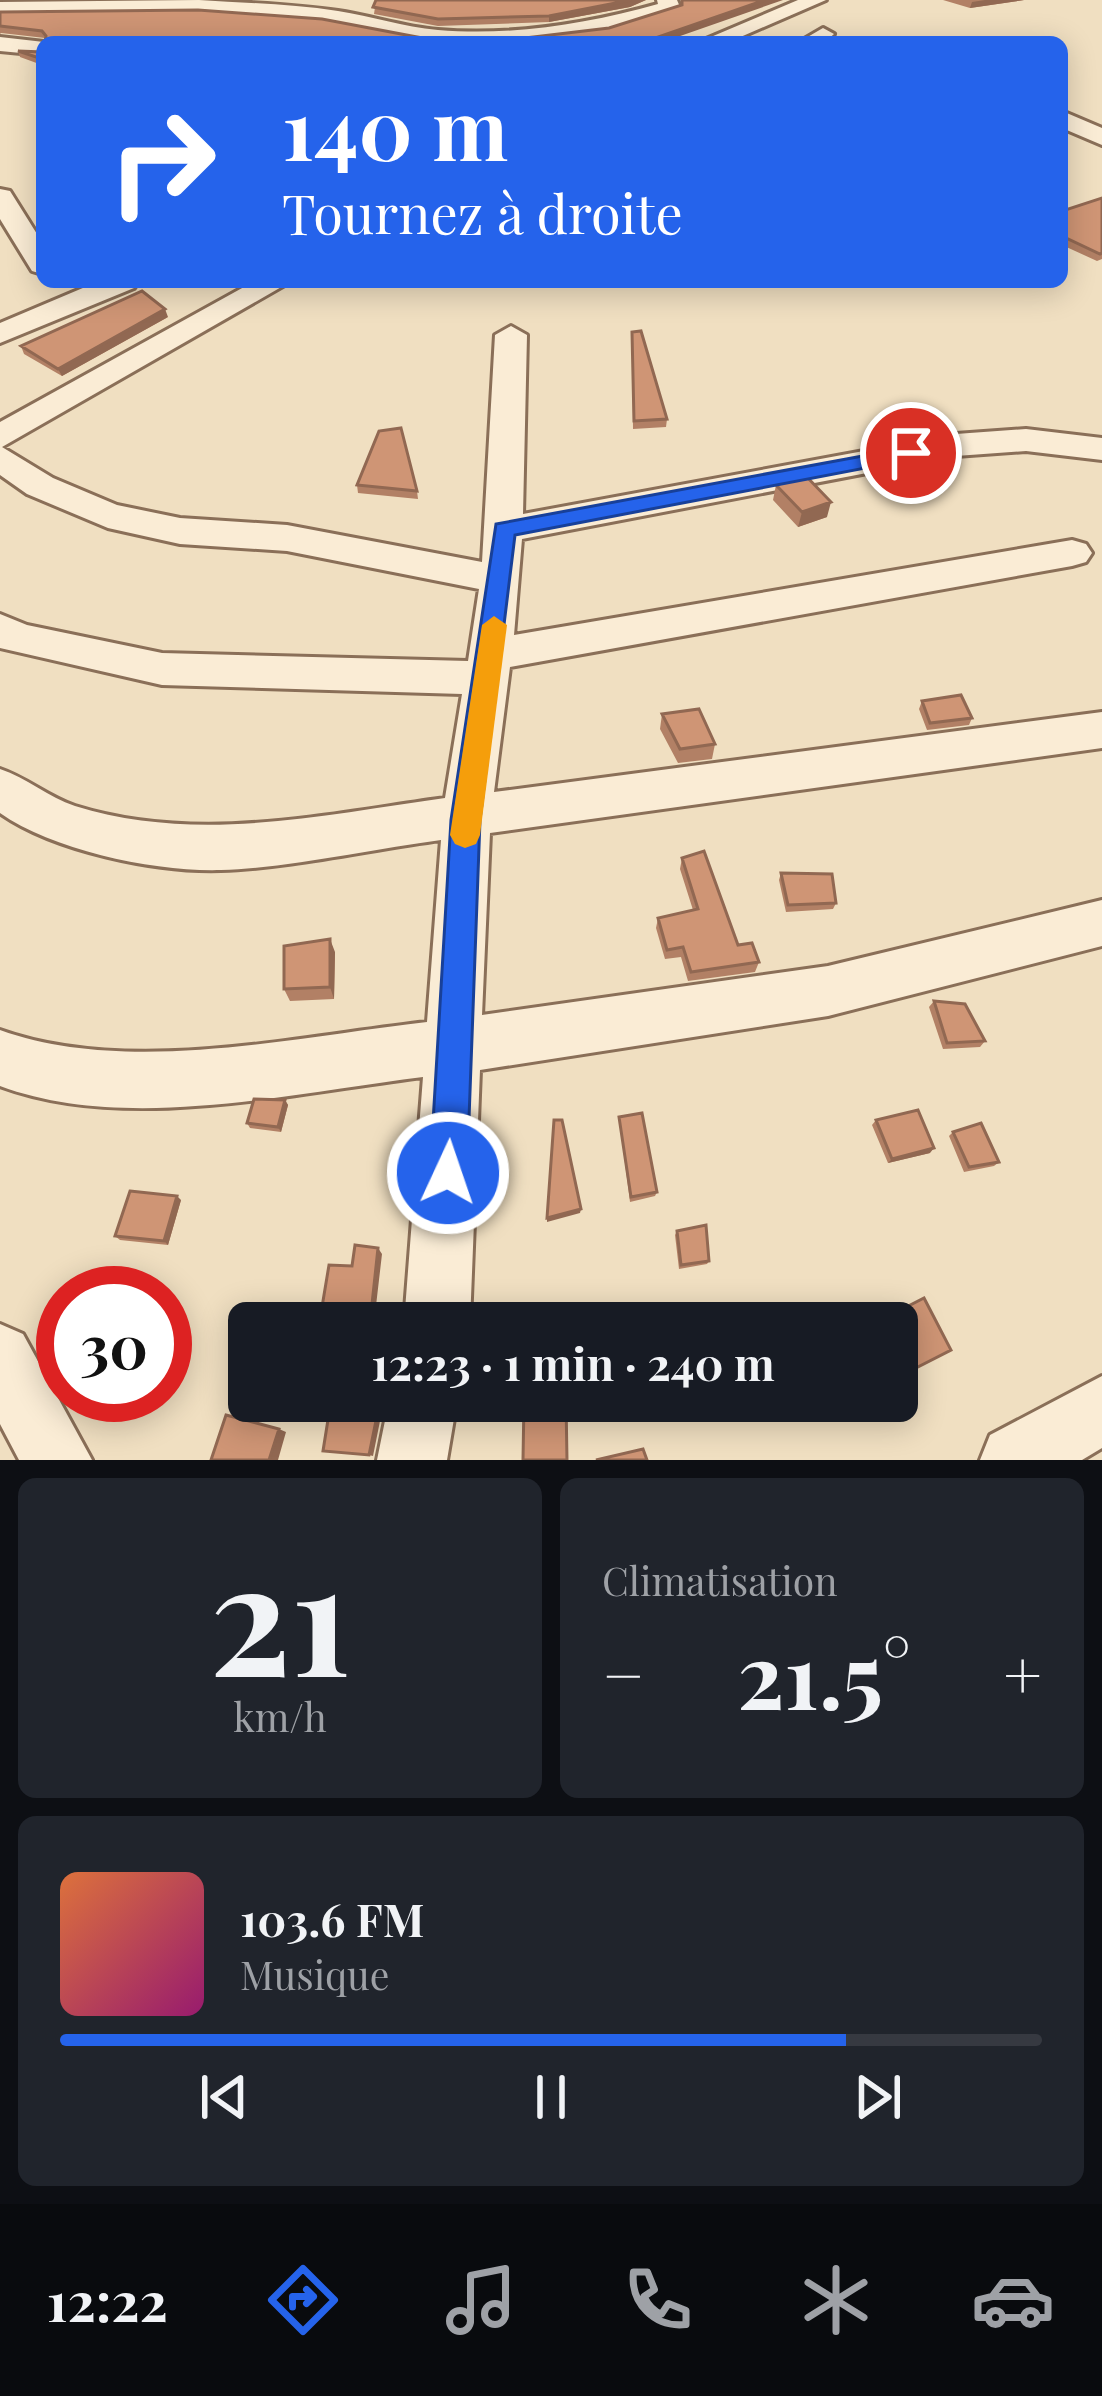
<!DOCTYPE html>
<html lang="fr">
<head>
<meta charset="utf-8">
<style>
  :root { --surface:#171b24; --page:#20242c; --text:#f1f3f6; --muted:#9ea1a6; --line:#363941; --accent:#2563eb }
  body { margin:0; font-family:"Playfair Display",serif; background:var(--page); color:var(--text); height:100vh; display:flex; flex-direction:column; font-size:45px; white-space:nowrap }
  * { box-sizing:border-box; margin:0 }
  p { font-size:39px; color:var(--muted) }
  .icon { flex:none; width:66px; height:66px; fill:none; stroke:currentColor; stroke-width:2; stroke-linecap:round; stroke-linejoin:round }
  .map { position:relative; height:1460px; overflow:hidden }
  .details { display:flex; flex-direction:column; gap:18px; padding:18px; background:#0d0f14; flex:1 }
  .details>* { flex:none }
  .hud { position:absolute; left:36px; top:36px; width:1032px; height:252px; border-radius:18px; box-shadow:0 6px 30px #0003; background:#2563eb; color:#fff; overflow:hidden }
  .speed { position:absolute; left:36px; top:1266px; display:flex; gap:24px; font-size:60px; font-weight:700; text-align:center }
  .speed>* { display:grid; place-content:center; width:156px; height:156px; border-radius:50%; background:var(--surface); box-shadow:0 6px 30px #0003; line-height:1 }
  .speed .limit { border:18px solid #d22; background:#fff; color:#111 }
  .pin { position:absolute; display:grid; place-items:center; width:102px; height:102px; color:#fff; margin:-51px; border:6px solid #fff; border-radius:50%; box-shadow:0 3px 12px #0007 }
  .me { position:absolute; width:132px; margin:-66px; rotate:3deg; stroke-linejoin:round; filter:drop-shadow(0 0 9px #0008) }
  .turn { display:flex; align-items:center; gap:42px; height:252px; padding:0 48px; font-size:54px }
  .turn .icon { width:156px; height:156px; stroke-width:2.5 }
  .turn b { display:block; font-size:84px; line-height:102px }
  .big { font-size:90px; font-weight:700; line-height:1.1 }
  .details .widget { flex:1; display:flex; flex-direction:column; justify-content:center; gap:18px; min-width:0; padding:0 42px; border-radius:18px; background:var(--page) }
  .details .dial { align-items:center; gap:0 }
  .dial b { font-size:156px; line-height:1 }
  .song { display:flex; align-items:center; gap:36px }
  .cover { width:144px; height:144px; border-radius:18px; background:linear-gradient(135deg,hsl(20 70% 55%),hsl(320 70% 35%)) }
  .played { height:12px; border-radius:6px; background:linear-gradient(90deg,var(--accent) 80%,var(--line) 80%) }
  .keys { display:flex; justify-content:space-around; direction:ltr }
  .heat { display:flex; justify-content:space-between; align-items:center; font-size:66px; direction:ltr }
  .details .tiles { flex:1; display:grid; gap:18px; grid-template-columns:1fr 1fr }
  .widget:last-child { grid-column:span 2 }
  .trip { position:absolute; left:228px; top:1302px; width:690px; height:120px; border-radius:18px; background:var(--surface); box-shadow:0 6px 30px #0003; font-weight:700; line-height:120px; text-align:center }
  .tab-bar { display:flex; height:192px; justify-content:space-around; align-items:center; background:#090b0e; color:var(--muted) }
  .tab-bar .icon { width:84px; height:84px }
  .tab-bar .active { color:var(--accent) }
  .tab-bar b { font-size:54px; color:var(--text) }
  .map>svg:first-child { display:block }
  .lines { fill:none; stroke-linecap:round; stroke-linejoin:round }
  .minor-casing { stroke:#8a6f58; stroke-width:6 }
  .minor { fill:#faecd5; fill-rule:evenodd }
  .wall { fill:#b28065 }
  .shaded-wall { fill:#916852 }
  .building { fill:#cf9575; stroke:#916852; stroke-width:3 }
  .route { fill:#2563eb; stroke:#184099; stroke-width:3 }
  .slow { fill:#f59e0b }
</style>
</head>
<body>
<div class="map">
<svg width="1102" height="1460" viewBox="0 0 1102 1460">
  <rect width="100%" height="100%" fill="#f0dfc1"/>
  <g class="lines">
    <defs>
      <path id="minor" d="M199,0C245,3 292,4 338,11C372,16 403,27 438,30C512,36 587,24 658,4L657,0H677L680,7L607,30L525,42H433L324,21L200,12L0,14V2Z
        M798,0H826L729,42H699Z
        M823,28L834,34L825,42H799Z
        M0,37L44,42L42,55L0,51Z
        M1062,111L1102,128V145L1062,128Z
        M0,189L10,191L42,242V274L32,271L0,219Z
        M97,282H138L134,288L0,343V323Z
        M253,282H290L2,447L53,478L117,505L180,518L287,525L482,562L495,335L511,326L527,335L523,514L956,434L1026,429L1102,438V460L1026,451L956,456L522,539L514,635L1072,540L1086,544L1092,553L1086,562L1072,566L510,667L494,792L1102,712V748L490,833L482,1015L828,966L1102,900V946L828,1016L480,1070L470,1323H404L423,1077C292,1093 126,1133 0,1086V1030C128,1076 294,1037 427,1022L441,840C372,849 289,868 221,870C156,872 54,851 0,813V769C27,778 48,797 75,806C197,844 322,815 445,798L462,694L162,685L0,648V614L27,625L162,653L468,661L479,589L287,551L180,544L108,528L27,494L0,475V422Z
        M0,1324L23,1334L92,1460H19L0,1424Z
        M1102,1376V1448L1082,1460H980L990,1435Z
        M389,1401H457L447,1460H377Z"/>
    </defs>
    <use href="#minor" class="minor-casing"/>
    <use href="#minor" class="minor"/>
  </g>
  <path class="wall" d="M376,0H646L630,7L549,22L438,26L374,14Z
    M943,0H1024L970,8Z
    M0,12L417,42H45V38L1,33L0,34Z
    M18,51L42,52V65L20,57Z
    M1102,198V259L1097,261L1062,245V211Z
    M168,317L62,376L24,354L21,346Z
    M632,332L667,419L666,427L633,429Z
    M357,485L417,491L418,499L358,493Z
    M776,485L827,517L798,527L773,500Z
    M922,701L972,718L969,725L927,730L919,709Z
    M662,714L715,744L712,759L678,763L660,729Z
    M682,858L738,945L759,962L755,972L688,981L681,957L665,959L656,928L658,918L693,910L680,869Z
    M781,873L836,903L833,909L786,912L779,880Z
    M335,952L334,999L290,1001L284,989Z
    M934,1001L985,1041L980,1047L943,1049L929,1007Z
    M285,1100L288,1105L281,1132L250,1128L247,1123Z
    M619,1117L657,1192L655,1196L630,1202Z
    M876,1120L930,1153L888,1163L872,1125Z
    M953,1132L999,1162L994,1166L964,1172L949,1136Z
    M181,1200L168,1245L120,1240L115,1236Z
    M677,1231L709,1261L707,1264L679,1269L675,1235Z
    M924,1298L951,1350L903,1375L897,1362V1323H877Z"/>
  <path class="shaded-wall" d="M631,0H646L630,7L549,22V16Z
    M765,0H783L663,42H644Z
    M985,0H1024L970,8L972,2Z
    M165,309L168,317L62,376L58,369Z
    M831,502L827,517L798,527L802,512Z
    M330,939L335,952L334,999L330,987Z
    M285,1100L288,1105L281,1132L278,1127Z
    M934,1148L930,1153L888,1163L892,1159Z
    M177,1196L181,1200L168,1245L164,1241Z
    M581,1209L580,1213L547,1222V1218Z
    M378,1248L382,1254L374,1323H370Z
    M380,1401H384L373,1456L369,1455Z
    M279,1429L286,1432L278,1460H269Z"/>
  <path class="building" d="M376,0H631L549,16L438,19L373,7Z
    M682,0H765L644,42H508V40L609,28L682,5Z
    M198,10L322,19L417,37L412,42H45L46,36L42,31L0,26V12Z
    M18,51L42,52V59Z
    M1102,198V253L1100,254L1062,236V211Z
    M142,291L165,309L58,369L21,346Z
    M641,331L667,419L634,421L632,332Z
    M401,428L417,491L357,485L379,431Z
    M805,475L831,502L802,512L776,485Z
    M961,695L972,718L930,723L922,701Z
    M699,709L715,744L680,749L662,714Z
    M704,851L738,945L752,943L759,962L691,972L683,947L667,950L658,918L698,909L682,858Z
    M781,873L832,874L836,903L788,905Z
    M330,939V987L284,989V946Z
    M934,1001L965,1004L985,1041L947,1043Z
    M254,1099L285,1100L278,1127L247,1123Z
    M918,1110L934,1148L892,1159L876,1120Z
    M642,1113L657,1192L631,1197L619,1117Z
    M554,1120H562L581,1209L547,1218Z
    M981,1123L999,1162L969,1167L953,1132Z
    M130,1191L177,1196L164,1241L115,1236Z
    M706,1225L709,1261L681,1265L677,1231Z
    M355,1245L378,1248L370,1323H343V1320L320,1319L329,1265L352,1266Z
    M924,1298L951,1350L908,1372L897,1351V1323H883L881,1320Z
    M331,1401H380L369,1455L323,1451Z
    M524,1401H566L567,1460H523Z
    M226,1415L279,1429L269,1460H211Z
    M643,1449L647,1460H596Z"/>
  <path class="route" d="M911,447L922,453L918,458L515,535L480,820L467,1173L461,1186L448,1191L436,1186L430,1173L451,820L496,524Z"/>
  <path class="slow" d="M494,616L507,625L480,835L476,844L465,848L455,844L450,835L482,625Z"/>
</svg>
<div class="speed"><div class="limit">30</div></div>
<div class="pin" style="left:911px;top:453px;background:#d93025"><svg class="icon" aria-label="arrive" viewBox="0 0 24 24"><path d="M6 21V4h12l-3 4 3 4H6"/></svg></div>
<svg class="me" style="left:448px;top:1173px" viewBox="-20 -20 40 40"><circle r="17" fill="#2563eb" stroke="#fff" stroke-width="3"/><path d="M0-11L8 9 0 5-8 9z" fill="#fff"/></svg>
<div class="trip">12:23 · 1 min · 240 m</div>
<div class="hud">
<div class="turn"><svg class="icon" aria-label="right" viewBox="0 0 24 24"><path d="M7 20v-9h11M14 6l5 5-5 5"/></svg><div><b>140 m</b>Tournez à droite</div></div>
</div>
</div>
<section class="details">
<div class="tiles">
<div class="widget dial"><b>21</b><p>km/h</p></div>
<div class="widget"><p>Climatisation</p>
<div class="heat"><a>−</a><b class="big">21.5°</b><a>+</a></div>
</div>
<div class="widget">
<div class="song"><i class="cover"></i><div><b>103.6 FM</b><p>Musique</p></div></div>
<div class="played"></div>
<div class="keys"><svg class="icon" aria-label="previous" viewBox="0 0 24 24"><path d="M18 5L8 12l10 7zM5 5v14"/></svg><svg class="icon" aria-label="pause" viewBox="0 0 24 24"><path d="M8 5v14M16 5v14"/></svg><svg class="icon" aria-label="next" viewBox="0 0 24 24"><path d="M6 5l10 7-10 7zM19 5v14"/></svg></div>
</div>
</div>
</section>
<nav class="tab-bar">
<b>12:22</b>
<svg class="icon active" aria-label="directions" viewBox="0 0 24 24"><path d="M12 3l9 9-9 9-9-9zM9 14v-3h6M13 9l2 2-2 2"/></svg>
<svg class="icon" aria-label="music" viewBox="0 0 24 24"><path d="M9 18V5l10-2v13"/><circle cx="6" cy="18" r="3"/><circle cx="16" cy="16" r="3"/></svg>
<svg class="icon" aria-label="phone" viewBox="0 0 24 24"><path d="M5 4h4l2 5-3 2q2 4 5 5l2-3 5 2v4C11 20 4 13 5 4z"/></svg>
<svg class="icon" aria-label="climate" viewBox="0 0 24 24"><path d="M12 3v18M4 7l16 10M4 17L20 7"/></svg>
<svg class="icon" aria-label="car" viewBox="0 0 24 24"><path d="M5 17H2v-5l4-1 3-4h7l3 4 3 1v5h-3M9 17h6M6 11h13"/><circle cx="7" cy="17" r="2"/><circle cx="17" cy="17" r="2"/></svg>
</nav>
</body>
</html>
